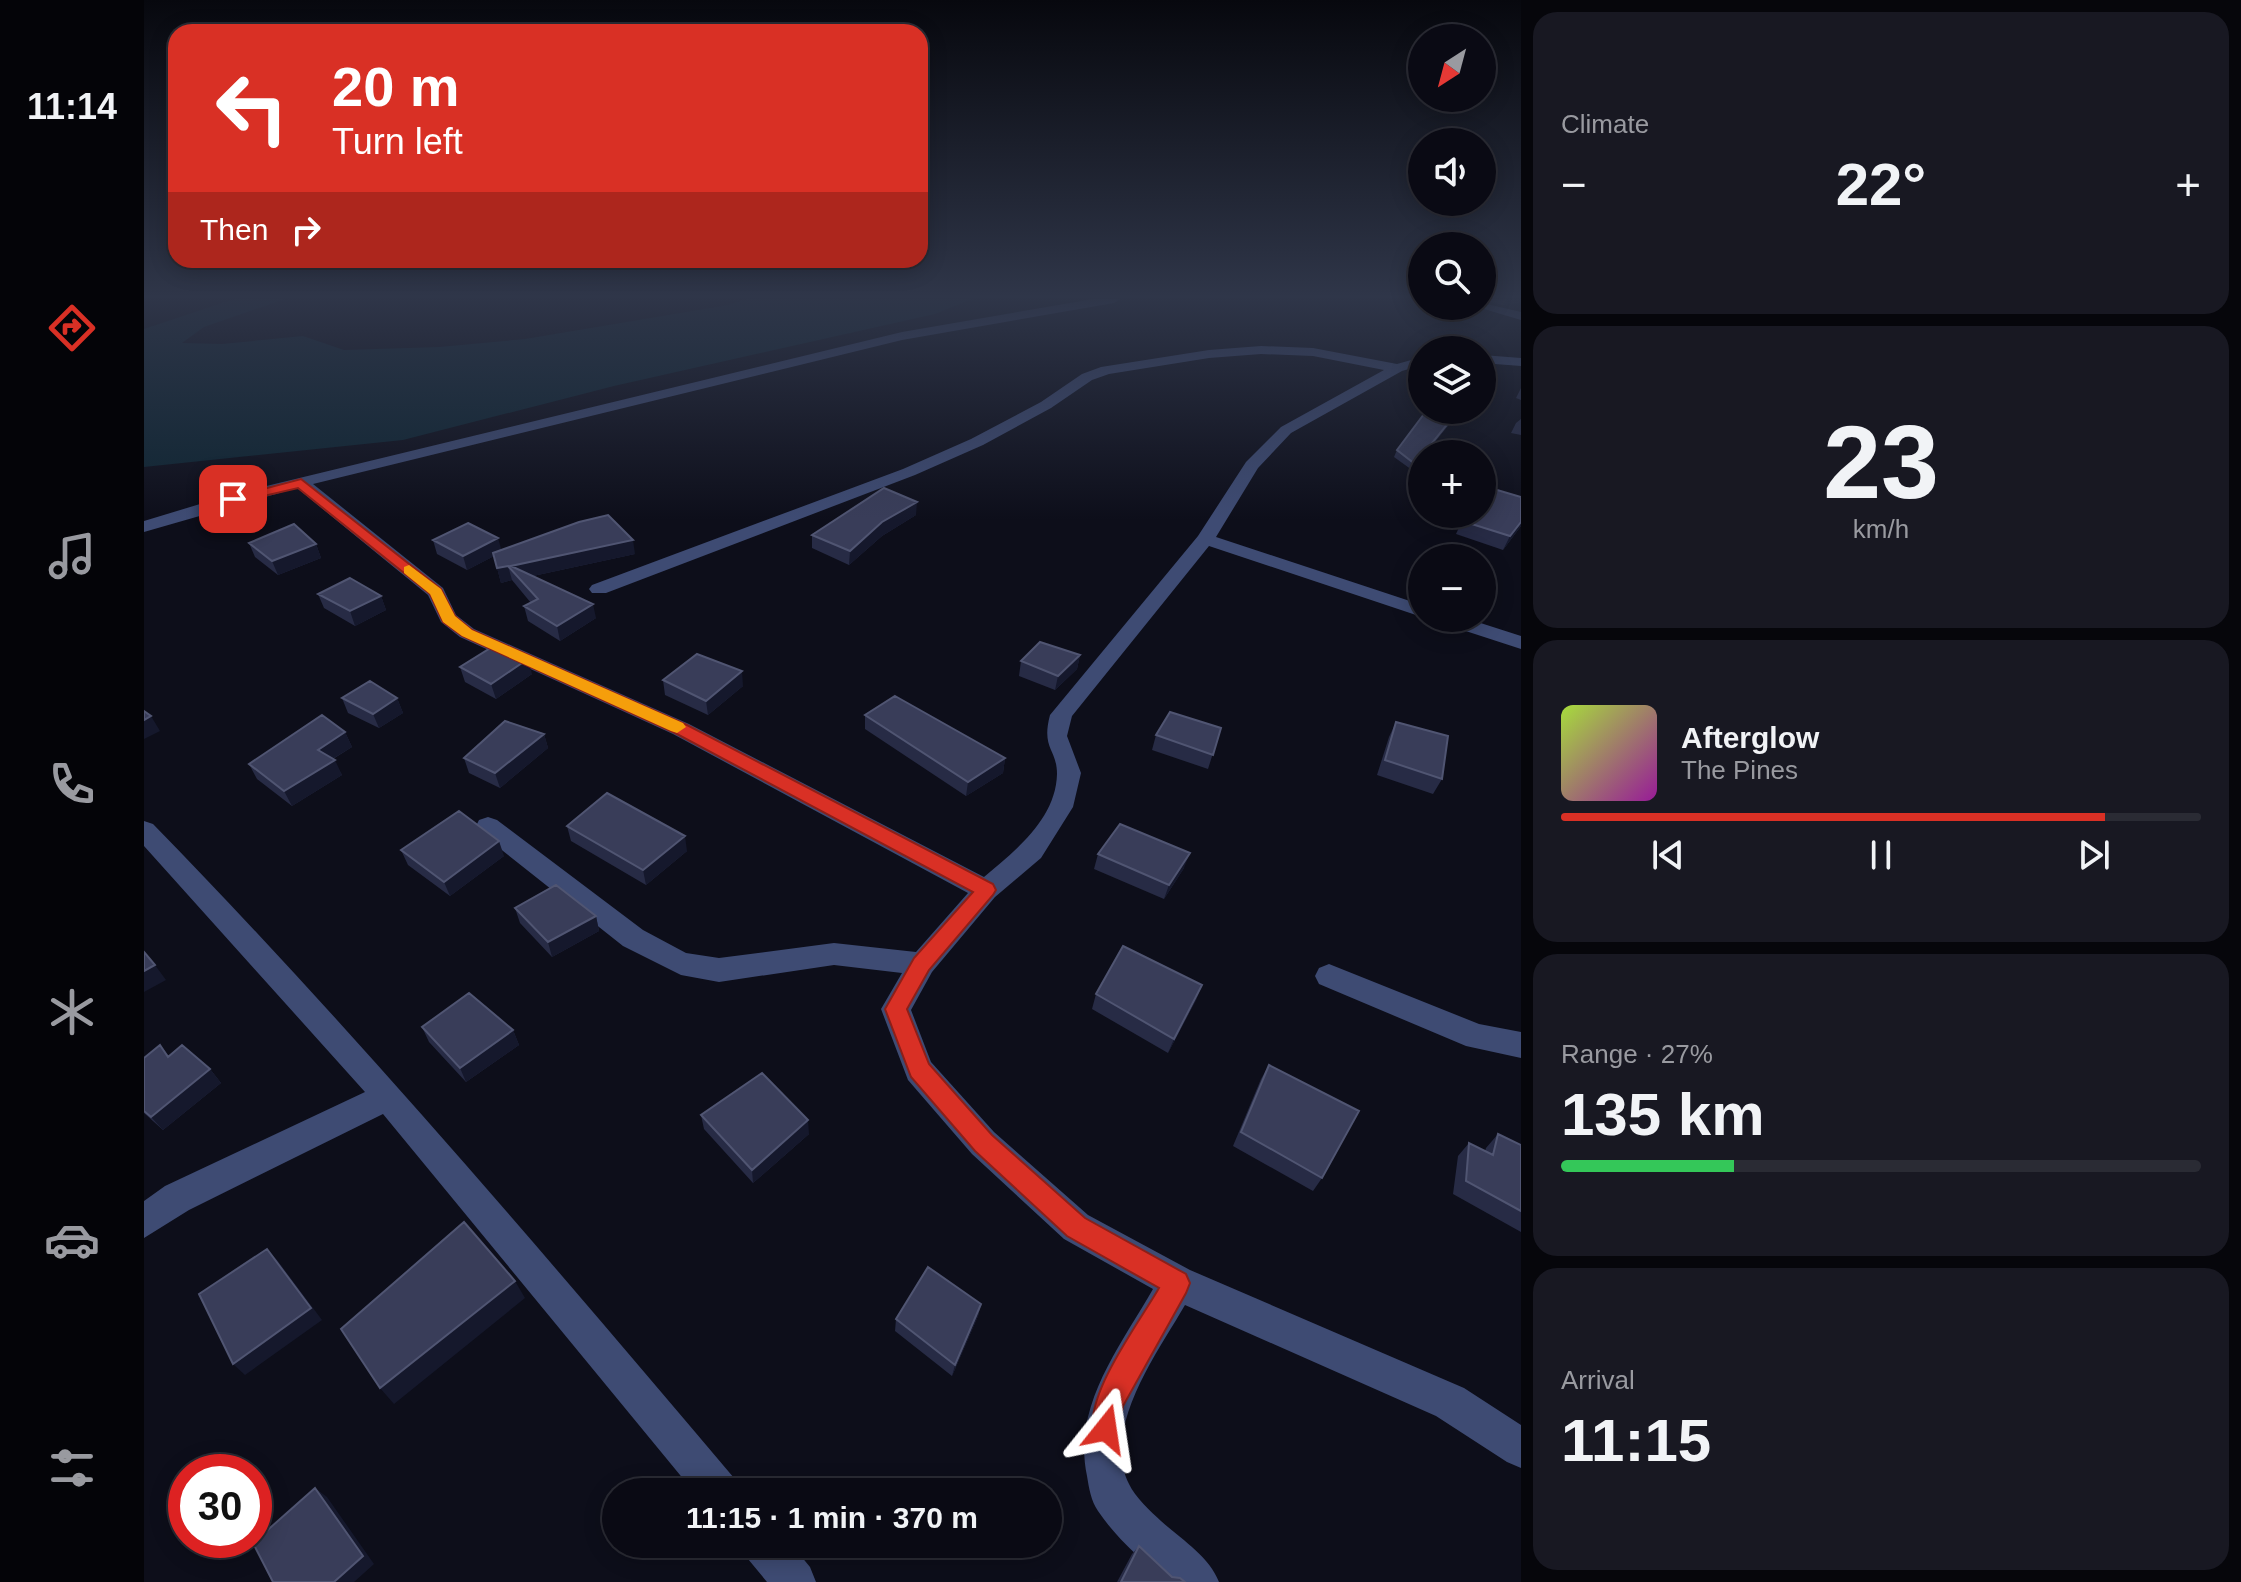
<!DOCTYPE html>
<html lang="en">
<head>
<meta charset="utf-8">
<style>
  :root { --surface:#0a0a14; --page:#181822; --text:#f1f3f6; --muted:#999aa0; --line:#2a2b34; --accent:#d93025 }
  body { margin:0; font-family:Arial,sans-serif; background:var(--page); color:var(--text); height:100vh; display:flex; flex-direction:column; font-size:30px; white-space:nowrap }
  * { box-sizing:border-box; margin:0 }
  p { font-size:26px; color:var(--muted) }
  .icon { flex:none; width:44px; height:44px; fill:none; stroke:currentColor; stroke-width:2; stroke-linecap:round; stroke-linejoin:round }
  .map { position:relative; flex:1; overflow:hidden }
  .details { display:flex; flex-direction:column; gap:12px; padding:12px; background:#06060b; width:720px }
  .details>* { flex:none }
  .banner { position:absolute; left:24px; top:24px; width:760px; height:244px; border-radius:24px; box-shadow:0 4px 20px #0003,0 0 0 2px var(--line); background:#d93025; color:#fff; overflow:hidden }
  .needle { width:52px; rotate:216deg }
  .fabs { position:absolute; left:1264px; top:24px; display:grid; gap:16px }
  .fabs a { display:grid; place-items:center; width:88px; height:88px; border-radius:50%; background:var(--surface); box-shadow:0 4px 20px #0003,0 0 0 2px var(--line); font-size:40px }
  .speed { position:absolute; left:24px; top:1454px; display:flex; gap:16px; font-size:40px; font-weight:700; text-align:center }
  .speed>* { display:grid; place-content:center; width:104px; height:104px; border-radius:50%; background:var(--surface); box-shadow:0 4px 20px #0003,0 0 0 2px var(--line); line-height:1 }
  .speed .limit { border:12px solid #d22; background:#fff; color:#111 }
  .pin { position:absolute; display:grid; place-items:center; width:68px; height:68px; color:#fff; margin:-34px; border-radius:16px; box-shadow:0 4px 12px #0006 }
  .me { position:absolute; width:88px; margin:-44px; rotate:15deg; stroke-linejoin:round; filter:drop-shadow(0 0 6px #0008) }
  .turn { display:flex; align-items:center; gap:28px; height:168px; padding:0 32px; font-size:36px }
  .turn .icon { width:104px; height:104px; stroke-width:2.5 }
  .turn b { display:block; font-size:56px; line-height:68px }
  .then { display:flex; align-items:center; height:76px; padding:0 32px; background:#0003; gap:16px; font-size:30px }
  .big { font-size:60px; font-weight:600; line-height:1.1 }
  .details .tile { flex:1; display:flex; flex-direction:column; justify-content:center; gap:12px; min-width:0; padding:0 28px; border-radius:24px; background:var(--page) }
  .details .dial { align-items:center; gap:0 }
  .dial b { font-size:104px; line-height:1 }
  .song { display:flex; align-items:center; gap:24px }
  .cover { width:96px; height:96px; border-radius:12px; background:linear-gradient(135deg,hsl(80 70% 55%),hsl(300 70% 35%)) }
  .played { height:8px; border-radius:4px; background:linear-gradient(90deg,var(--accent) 85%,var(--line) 85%) }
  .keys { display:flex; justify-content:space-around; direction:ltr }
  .heat { display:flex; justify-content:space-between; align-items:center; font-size:44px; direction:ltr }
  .charge { height:12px; border-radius:6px; background:linear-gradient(90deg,#34c759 27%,var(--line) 0) }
  .trip { position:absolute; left:458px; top:1478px; width:460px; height:80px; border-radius:40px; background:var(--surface); box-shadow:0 4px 20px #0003,0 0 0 2px var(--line); font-weight:600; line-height:80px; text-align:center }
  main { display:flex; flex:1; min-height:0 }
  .tabs { display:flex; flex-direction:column; width:144px; justify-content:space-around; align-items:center; background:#040408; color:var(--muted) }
  .tabs .icon { width:56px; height:56px }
  .tabs .current { color:var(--accent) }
  .tabs b { font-size:36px; color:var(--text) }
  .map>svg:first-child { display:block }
  .water { fill:#0e2532 }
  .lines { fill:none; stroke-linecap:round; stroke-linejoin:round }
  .minor { fill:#3e4b73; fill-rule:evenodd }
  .wall { fill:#272b45 }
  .shaded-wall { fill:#15182c }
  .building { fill:#393d59; stroke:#505572; stroke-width:2 }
  .route { fill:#d93025; stroke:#8d1f18; stroke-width:2 }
  .slow { fill:#f59e0b }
</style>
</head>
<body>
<main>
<nav class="tabs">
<b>11:14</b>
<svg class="icon current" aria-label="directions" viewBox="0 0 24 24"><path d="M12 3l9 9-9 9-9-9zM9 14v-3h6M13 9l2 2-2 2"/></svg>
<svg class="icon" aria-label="music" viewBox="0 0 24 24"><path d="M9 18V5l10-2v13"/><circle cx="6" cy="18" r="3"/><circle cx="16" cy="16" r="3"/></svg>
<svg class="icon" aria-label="phone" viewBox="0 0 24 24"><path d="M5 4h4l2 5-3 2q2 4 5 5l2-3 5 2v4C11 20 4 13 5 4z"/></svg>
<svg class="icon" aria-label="climate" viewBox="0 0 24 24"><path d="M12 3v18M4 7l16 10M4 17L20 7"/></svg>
<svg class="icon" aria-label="car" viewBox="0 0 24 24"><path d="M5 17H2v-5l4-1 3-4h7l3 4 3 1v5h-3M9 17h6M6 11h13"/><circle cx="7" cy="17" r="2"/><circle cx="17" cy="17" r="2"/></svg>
<svg class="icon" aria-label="filters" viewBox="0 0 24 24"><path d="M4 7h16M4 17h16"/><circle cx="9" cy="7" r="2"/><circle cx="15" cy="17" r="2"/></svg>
</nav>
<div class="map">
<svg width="1377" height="1582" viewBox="0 0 1377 1582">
  <rect width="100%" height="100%" fill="#0d0e1a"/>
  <path class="water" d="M90,299H141L60,327L38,343L78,344L159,336L200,350L295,347L381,339L584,305L603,299H828L791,314L470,386L259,440L0,467V329Z"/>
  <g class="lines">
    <path class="minor" d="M949,299H976L970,303L758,340L169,484L299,588L312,615L330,629L545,724L840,877C871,851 912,819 913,774C913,749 897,749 906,715L1054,536L1102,462L1137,427L1240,370L1169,356L1117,354L1065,358L965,374L948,380L907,408L839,445L771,475L462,593H448L445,589L448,585L759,469L827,439L897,402L938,374L957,367L1065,350L1117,346L1169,348L1253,364L1278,357V365L1258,371L1147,433L1114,468L1072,537L1278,605V617L1065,546L928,716L923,736L937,773L929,807L897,858L851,897L788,972L767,1010L787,1062L850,1132L944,1215L1046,1270L1320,1388L1377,1425V1468L1363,1462L1292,1416L1041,1305C1014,1352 957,1428 985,1484C991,1497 1007,1512 1017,1521C1038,1540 1065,1556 1075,1582H1022C998,1560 972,1538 954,1511C947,1501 945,1488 943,1476C928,1406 976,1347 1009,1289L920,1239L828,1154L764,1080L737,1009L758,973L690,965L575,982L537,975L479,946L335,832L332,826L335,820L344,817L353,820L499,930L542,953L575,958L690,943L772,952L824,893L529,734L316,637L297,622L284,595L153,488L0,532V521L89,494L758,332Z
      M1338,303L1377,312V320L1330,306H1338Z
      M1338,355L1377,358V366L1338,363Z
      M1291,618H1321L1377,636V649L1294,622Z
      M0,821L9,824C213,1033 401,1255 590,1478L596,1492H550L239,1114L45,1210L0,1238V1201L21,1186L221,1092L0,846Z
      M1185,964L1335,1024L1377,1032V1058L1322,1046L1175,984L1171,976L1175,968Z
      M598,1544H647L666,1567L672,1582H623L604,1559Z"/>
  </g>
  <path class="wall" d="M1338,299H1377V302L1359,305L1338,300Z
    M1377,388V400L1372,398Z
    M1283,410H1317L1281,454H1278V458L1268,470L1250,457L1253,450Z
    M1377,419V435L1367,433L1372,423Z
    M772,515L738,536L705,565L668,548V535Z
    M1318,521L1377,526L1359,550L1312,534Z
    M289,540L357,550L491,554L389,576L452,618L416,641L384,621L380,606L387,603L368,580L357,583L350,556L323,570L293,554Z
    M105,543L172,544L177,558L134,575L111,557Z
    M174,594L237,596L242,610L211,626L180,608Z
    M936,655L933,669L911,690L875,676L877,661Z
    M316,667L388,674L352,699L321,682Z
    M519,680L599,686L564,715L521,695Z
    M198,698H253L259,713L235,728L204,713Z
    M721,715L861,758L859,773L822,796L721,729Z
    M1252,722L1298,779L1289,794L1233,775L1245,737Z
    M1077,728L1064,769L1008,750L1012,735Z
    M201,732L208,747L189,759L198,775L148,806L113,779L105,764Z
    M400,734L404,748L356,788L325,773L320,758Z
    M423,826L543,851L502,885L427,841Z
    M257,850L360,856L306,896L264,865Z
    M954,854L1040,868L1020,899L950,869Z
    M371,908L452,916L455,931L408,957L376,923Z
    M1058,985L1052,1000L1024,1053L948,1009L952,994Z
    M278,1027L369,1030L375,1045L322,1082L285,1042Z
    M16,1045L25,1056L66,1069L77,1083L19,1130L0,1113V1058Z
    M1125,1065L1178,1178L1169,1191L1089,1146L1117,1079Z
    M557,1115L665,1134L609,1183L560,1129Z
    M1354,1134L1377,1145V1232L1309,1194L1314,1156L1325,1143L1341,1151L1342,1148Z
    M837,1304L834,1316L808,1376L751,1331L752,1319Z
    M995,1546L1028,1577L1041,1582H973L988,1554Z"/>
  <path class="shaded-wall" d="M1362,299H1377V302L1359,305Z
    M1316,306H1331L1330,309L1314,311Z
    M1315,410H1317L1281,454H1279Z
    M1278,455V458L1268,470L1271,464Z
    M773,502L772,515L738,536L705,565L706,551L738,522Z
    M1377,522V526L1359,550L1366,536Z
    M354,538L358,552L323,570L319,556Z
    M489,540L491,554L375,579L367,566Z
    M172,544L177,558L134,575L128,561Z
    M364,566L368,580L357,583L353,568Z
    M237,596L242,610L211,626L206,611Z
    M449,604L452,618L416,641L413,626Z
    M936,655L933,669L911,690L914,676Z
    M384,659L388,674L352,699L347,684Z
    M598,671L599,686L564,715L562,701Z
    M253,698L259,713L235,728L229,714Z
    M7,716L16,731L0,739V720Z
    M201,732L208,747L180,764L174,750Z
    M400,734L404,748L356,788L351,773Z
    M861,758L859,773L822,796L824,782Z
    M191,760L198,775L148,806L140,791Z
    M541,836L543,851L502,885L499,870Z
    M355,841L360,856L306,896L300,882Z
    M1046,853L1040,868L1020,899L1025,885Z
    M452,916L455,931L408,957L404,942Z
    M11,965L22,980L0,992V971Z
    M1058,985L1052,1000L1024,1053L1030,1039Z
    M369,1030L375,1045L322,1082L316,1068Z
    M66,1069L77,1083L19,1130L7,1117Z
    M664,1120L665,1134L609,1183L608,1170Z
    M123,1249L134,1261L178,1320L101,1375L89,1364Z
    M371,1281L381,1298L250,1404L236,1388Z
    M837,1304L834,1316L808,1376L811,1365Z
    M171,1488L183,1497L230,1564L210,1582H190Z"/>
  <path class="building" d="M1283,410H1315L1271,464L1253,450Z
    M1343,487L1377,497V522L1366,536L1318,521L1323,514H1338V494Z
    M740,488L773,502L738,522L706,551L668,535Z
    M464,515L489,540L367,566L449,604L413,626L380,606L394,599L364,566L353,568L349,553L435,522Z
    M324,523L354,538L319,556L289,540Z
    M150,524L172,544L128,561L105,543Z
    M206,578L237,596L206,611L174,594Z
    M896,642L936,655L914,676L877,661Z
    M353,644L384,659L347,684L316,667Z
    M553,654L598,671L562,701L519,680Z
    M226,681L253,698L229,714L198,698Z
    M751,696L861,758L824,782L721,715Z
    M0,711L7,716L0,720Z
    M1026,712L1077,728L1069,755L1012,735Z
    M178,715L201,732L174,750L191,760L140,791L105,764Z
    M361,721L400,734L351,773L320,758Z
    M1252,722L1304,736L1298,779L1241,760Z
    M463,793L541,836L499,870L423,826Z
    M315,811L355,841L300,882L257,850Z
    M976,824L1046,853L1025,885L954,854Z
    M412,885L452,916L404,942L371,908Z
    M979,946L1058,985L1030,1039L952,994Z
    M0,952L11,965L0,971Z
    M325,993L369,1030L316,1068L278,1027Z
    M16,1045L24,1057L38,1045L66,1069L7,1117L0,1111V1058Z
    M1125,1065L1215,1111L1178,1178L1097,1132Z
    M618,1073L664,1120L608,1170L557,1115Z
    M1354,1134L1377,1145V1211L1322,1181L1325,1143L1349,1155Z
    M320,1222L371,1281L236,1388L197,1329Z
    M123,1249L167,1308L89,1364L55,1294Z
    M784,1267L837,1304L811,1365L752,1319Z
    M171,1488L219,1556L190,1582H129L109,1543Z
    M995,1546L1028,1577L1036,1578L1041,1582H977Z"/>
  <linearGradient id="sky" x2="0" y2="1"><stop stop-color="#07080e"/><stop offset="0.57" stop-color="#2f3649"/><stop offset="1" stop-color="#2f3649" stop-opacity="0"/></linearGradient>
  <rect width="1377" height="520" fill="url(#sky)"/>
  <path class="route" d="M157,479L297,589L311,616L328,630L543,725L849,884L852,890L849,895L785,970L763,1009L785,1064L848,1135L941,1218L1042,1274L1046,1283L1042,1293L979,1406L972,1440L962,1444L951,1440C935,1401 995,1323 1015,1288L923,1236L831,1151L767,1077L741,1009L770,958L829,892L531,733L318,636L299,622L286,594L154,488L89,503L82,499Z"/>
  <path class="slow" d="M265,565L297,589L311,616L328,630L539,723L542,727L533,733L527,731L318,636L299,622L286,594L260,573V567Z"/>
</svg>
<div class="fabs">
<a><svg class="needle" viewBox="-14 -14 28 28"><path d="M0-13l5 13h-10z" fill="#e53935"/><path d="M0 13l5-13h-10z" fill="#999aa0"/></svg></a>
<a><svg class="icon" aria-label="sound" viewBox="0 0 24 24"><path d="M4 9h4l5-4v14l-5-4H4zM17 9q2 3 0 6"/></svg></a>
<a><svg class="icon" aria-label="search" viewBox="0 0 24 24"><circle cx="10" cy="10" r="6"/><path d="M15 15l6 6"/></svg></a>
<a><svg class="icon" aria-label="layers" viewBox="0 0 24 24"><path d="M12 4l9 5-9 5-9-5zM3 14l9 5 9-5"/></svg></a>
<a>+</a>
<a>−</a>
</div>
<div class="speed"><div class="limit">30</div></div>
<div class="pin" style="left:89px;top:499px;background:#d93025"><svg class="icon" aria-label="arrive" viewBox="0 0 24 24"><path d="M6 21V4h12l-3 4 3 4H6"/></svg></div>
<svg class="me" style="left:962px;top:1429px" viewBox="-20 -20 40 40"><path d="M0-17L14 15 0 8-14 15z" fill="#d93025" stroke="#fff" stroke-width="4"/></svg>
<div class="trip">11:15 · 1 min · 370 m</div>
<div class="banner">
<div class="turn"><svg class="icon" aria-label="left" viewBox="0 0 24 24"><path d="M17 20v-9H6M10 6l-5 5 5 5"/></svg><div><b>20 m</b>Turn left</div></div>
<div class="then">Then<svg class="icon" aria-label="right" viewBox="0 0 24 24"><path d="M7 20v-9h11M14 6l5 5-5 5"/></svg></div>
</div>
</div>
<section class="details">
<div class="tile"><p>Climate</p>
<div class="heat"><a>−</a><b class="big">22°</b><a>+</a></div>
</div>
<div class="tile dial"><b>23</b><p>km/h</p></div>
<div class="tile">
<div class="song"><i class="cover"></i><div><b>Afterglow</b><p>The Pines</p></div></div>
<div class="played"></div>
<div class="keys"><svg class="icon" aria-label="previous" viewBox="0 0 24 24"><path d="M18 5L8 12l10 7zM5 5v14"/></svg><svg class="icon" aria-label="pause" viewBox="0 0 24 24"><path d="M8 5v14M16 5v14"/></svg><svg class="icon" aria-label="next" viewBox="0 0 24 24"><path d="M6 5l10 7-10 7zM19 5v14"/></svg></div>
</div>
<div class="tile"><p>Range · 27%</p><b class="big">135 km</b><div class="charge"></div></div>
<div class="tile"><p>Arrival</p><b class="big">11:15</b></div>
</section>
</main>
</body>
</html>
